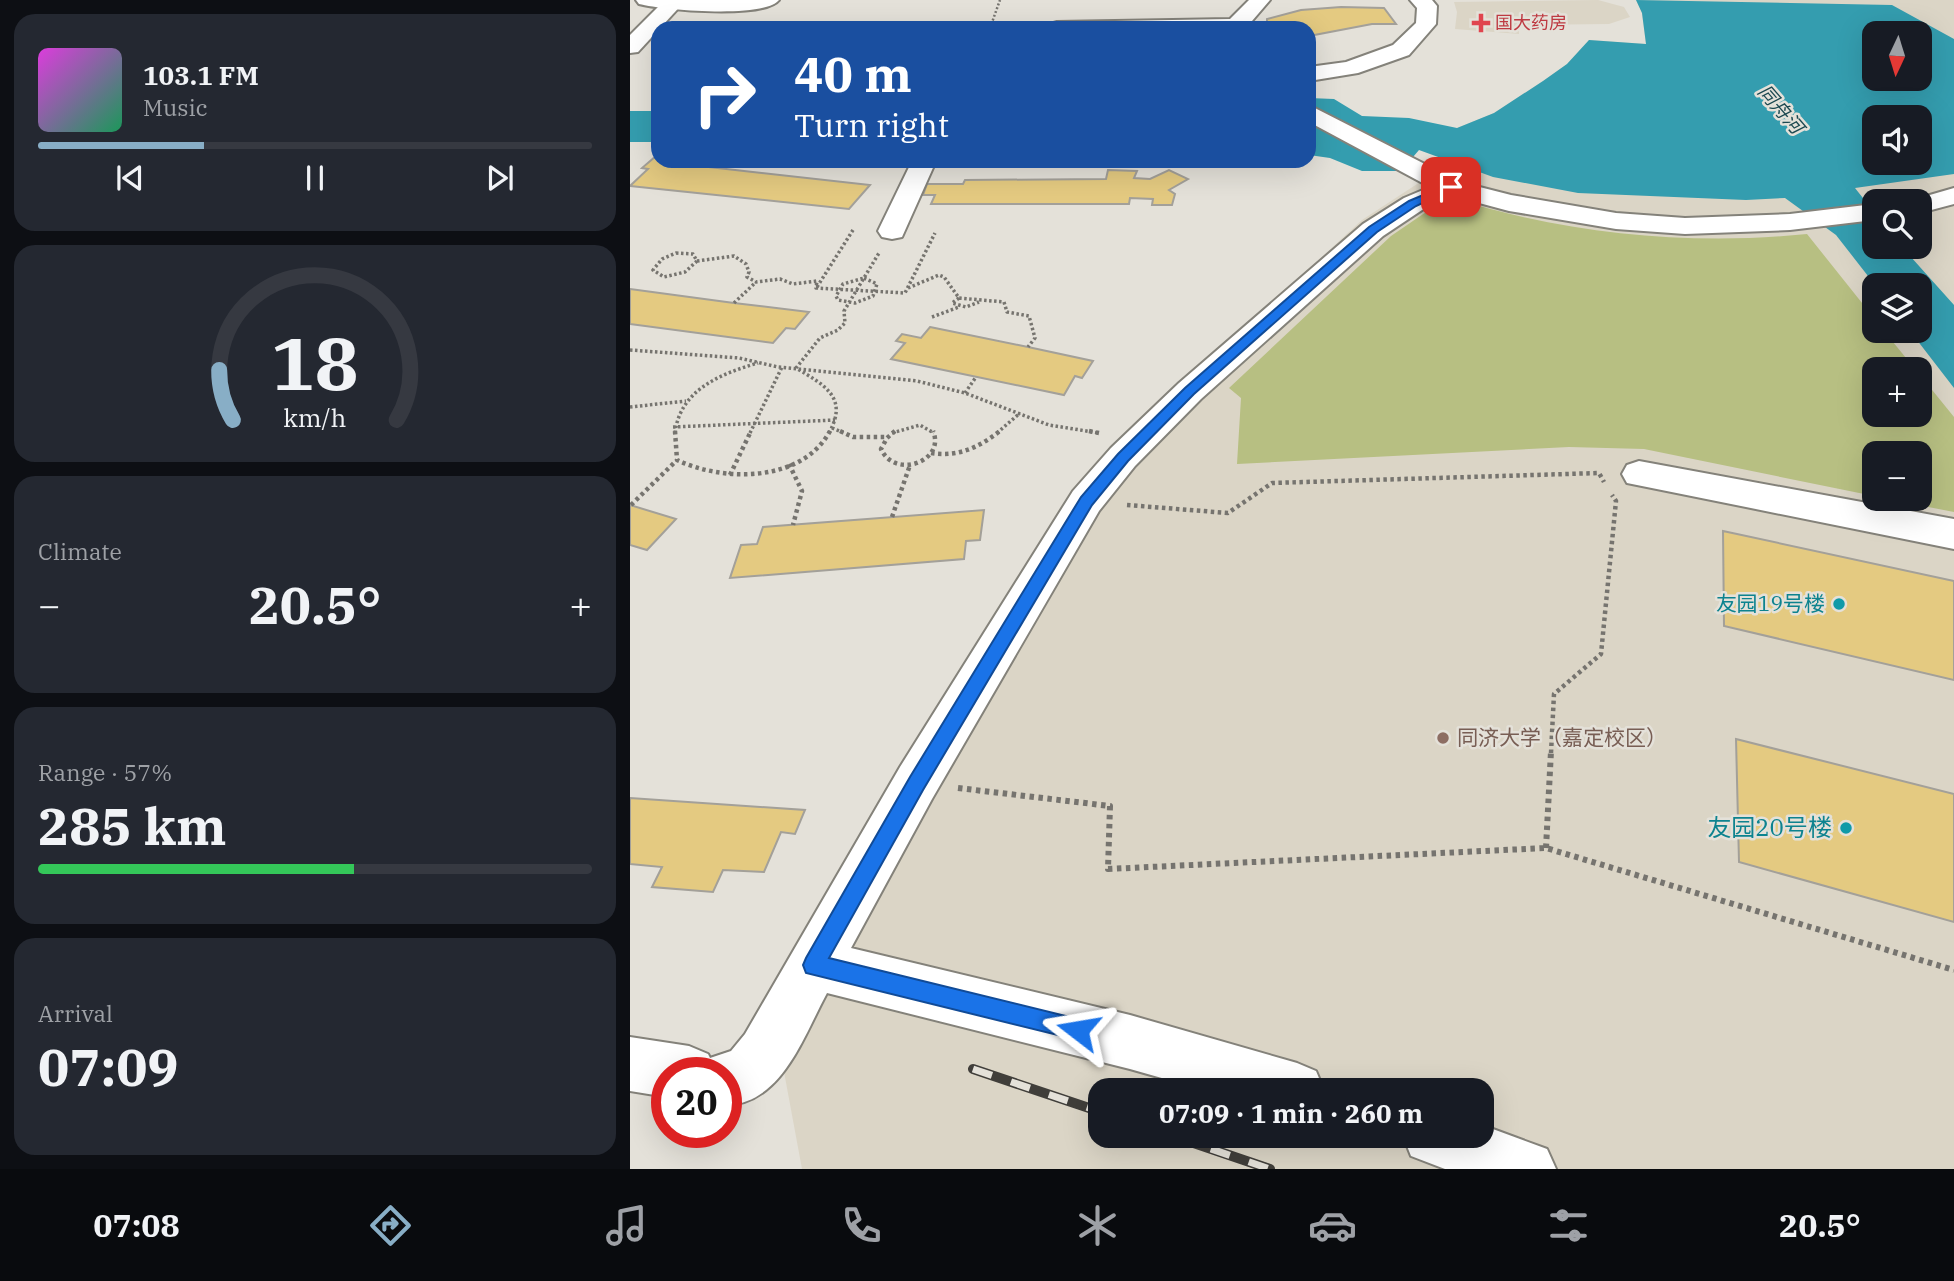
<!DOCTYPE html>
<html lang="en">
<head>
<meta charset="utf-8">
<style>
  :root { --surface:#171b24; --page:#242831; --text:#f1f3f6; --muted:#9ea1a6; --line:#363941; --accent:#88aec6 }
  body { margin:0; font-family:"IBM Plex Serif","Noto Sans SC",serif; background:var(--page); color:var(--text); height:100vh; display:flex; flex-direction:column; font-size:26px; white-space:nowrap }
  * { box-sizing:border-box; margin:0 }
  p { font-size:23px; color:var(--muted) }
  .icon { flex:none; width:38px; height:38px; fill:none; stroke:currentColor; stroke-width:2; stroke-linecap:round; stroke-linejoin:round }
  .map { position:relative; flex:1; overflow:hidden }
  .panel { display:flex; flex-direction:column; gap:14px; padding:14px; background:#0d0f14; width:630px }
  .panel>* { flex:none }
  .banner { position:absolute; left:21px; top:21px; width:665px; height:147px; border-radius:21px; box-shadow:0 7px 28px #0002; background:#1a4fa0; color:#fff; overflow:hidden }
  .needle { width:46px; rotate:184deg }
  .tools { position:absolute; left:1232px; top:21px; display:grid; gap:14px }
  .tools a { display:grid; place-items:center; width:70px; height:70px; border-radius:14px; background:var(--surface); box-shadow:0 7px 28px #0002; font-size:35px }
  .speed { position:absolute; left:21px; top:1057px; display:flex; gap:14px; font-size:35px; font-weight:700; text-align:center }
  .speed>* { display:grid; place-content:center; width:91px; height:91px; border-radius:50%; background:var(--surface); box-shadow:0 7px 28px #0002; line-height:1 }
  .speed .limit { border:10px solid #d22; background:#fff; color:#111 }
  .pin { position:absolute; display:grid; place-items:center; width:60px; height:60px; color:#fff; margin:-30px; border-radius:14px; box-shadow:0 4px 10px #0006 }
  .me { position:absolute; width:77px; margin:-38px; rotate:284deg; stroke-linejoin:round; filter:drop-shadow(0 0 5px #0008) }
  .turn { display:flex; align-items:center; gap:24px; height:147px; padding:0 28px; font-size:32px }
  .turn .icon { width:91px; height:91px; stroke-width:2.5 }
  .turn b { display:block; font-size:49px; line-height:60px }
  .big { font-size:52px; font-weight:800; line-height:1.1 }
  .panel .card { flex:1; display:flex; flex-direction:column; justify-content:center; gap:10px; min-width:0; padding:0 24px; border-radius:21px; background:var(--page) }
  .panel .dial { align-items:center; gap:0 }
  .dial svg { height:182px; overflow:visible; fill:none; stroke:var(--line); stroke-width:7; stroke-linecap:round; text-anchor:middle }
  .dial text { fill:var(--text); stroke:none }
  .song { display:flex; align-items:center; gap:21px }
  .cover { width:84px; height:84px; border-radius:10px; background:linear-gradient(135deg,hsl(300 70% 55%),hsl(150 70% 35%)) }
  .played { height:7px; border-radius:4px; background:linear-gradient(90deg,var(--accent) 30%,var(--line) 30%) }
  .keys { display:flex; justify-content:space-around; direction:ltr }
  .heat { display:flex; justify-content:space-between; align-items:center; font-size:38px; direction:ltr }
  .charge { height:10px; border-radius:5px; background:linear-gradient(90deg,#34c759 57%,var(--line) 0) }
  .trip { position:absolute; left:458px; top:1078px; width:406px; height:70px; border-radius:21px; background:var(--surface); box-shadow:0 7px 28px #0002; font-weight:800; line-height:70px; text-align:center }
  .tabs { display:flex; height:112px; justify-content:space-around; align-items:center; background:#090b0e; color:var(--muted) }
  .tabs .icon { width:49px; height:49px }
  .tabs .current { color:var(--accent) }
  .tabs b { font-size:32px; color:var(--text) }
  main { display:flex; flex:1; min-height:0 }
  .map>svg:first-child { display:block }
  .built { fill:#dbd5c6; fill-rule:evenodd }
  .green { fill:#b7bf82 }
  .water { fill:#349daf; fill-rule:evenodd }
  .building { fill:#e4ca81; stroke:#a3a099; stroke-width:2 }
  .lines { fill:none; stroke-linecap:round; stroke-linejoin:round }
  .minor-casing { stroke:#84827a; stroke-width:4 }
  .major-casing { stroke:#84827a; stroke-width:4 }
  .path-far3 { stroke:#76746f; stroke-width:2.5; stroke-dasharray:2 2; stroke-linecap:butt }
  .path-far2 { stroke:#76746f; stroke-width:3.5; stroke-dasharray:2.5 2.5; stroke-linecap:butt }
  .path-far1 { stroke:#76746f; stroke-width:4.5; stroke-dasharray:3.5 3.5; stroke-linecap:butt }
  .path { stroke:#76746f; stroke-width:6; stroke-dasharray:4.5 4.5; stroke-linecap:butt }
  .minor { fill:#fff; fill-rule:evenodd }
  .major { fill:#fff; fill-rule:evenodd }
  .rail-casing { stroke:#403e3a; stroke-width:10 }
  .rail { stroke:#e4e1d9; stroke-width:7; stroke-dasharray:20; stroke-linecap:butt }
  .route { fill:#1a73e8; stroke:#114b97; stroke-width:2 }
  .health-dot { fill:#e0444e; stroke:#e4e1d9; stroke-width:2.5 }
  .culture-dot { fill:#0f9aa8; stroke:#e4e1d9; stroke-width:2.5 }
  .education-dot { fill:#8d6e63; stroke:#e4e1d9; stroke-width:2.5 }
  .labels { text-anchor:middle; stroke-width:5; stroke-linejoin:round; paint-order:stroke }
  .far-health-label { font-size:18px; fill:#be3a42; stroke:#e4e1d9; text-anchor:start }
  .far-water-label { font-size:19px; font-style:italic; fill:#1b4850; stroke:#e4e1d9 }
  .culture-label { font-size:21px; fill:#0d838f; stroke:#e4e1d9; text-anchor:end }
  .education-label { font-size:21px; fill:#785e54; stroke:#e4e1d9; text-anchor:start }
  .near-culture-label { font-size:24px; fill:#0d838f; stroke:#e4e1d9; text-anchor:end }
</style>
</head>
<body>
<main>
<section class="panel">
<div class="card">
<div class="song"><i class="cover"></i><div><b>103.1 FM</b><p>Music</p></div></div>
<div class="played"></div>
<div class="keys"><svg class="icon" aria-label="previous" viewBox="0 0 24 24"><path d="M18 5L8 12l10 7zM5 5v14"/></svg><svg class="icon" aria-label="pause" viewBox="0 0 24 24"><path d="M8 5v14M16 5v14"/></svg><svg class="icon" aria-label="next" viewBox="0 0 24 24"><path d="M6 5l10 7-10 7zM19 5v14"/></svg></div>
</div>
<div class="card dial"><svg viewBox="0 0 100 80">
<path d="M14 69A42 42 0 1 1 86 69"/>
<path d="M14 69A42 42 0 0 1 8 47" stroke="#88aec6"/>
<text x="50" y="56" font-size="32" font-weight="700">18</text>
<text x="50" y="72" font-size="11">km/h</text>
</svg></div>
<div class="card"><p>Climate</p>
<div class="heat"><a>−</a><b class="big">20.5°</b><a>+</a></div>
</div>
<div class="card"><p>Range · 57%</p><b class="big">285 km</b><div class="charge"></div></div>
<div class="card"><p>Arrival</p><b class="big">07:09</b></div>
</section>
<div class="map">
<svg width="1324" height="1169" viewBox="0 0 1324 1169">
  <rect width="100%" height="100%" fill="#e4e1d9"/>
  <path class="built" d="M968,0L994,7L1000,17L979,24L889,25V34L825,29L827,12L824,2Z
    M1006,0H1324V1169H172L152,1061L484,448L732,220L810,169L827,128L864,113L913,81L937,64L959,40L1016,44L1012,13ZM1244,33H1290V79H1244ZM1244,117H1290V163H1244ZM1244,201H1290V247H1244ZM1244,285H1290V331H1244ZM1244,369H1290V415H1244ZM1244,453H1290V499H1244ZM471,1090H852V1136H471Z"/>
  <path class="green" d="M826,199C937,234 1061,246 1177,234L1244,318V331H1254L1285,369H1244V415H1290V375L1324,417V512L1257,499H1290V453H1244V496L1014,449L939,447L607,464L611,398L599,388L761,236L799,210Z"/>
  <path class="water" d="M1006,0L1262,5L1324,39V174L1225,188L1244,212V247H1272L1324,305V388L1280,331H1290V285H1245L1206,235L1155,198L1116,200L948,193L863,177L789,150L771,171H732L700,158L679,155V98L704,99L732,116L779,118L827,128L864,113L913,81L937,64L959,40L1016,44L1012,13ZM1244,33H1290V79H1244ZM1244,117H1290V163H1244Z
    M0,111H28V142H0Z"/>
  <path class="building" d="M711,7L754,8L766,24H742L679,36V28H637V19L671,10Z
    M26,156L28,161H56L52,164L240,185L219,209L0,186L18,169L12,168Z
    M478,170L507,171L504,178L520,179L539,170L558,179L539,190L545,194L542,205H522L523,199L500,198L499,204H301L305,195H293L297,184H333L335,180L476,179Z
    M0,289L104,303L179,312L165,329L156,328L143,343L0,324Z
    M300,327L398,347L463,361L452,378L445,376L434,395L261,359L275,343L266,341L272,334L291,338Z
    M0,505L46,519L17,550L0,545Z
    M354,510L350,540L336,541L334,559L100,578L111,545L127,544L133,527Z
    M1093,531L1324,581V680L1094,626Z
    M1106,739L1324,794V922L1109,862Z
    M0,798L175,810L165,834L151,832L134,872L93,870L83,892L22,887L32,867L0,864Z"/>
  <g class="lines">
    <defs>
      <path id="minor" d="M6,0H149C134,19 33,10 9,4Z
        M619,0H640L616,28H417L420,24L427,22L600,19Z
        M780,0H802L807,6L806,24L779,55L728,73L679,81V67L716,62L763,45L786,23L787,8Z
        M679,105L830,182L881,195L986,213L1055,218L1160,214L1244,204V220L1160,230L1055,234L986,229L879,211L823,196L792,210L753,236L571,399L505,466L469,511L302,799L221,948L500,1015L667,1063L686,1071L694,1090H574L500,1069L197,993C174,1035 152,1104 96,1105V1073H37V1097L0,1091V1037L59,1046L78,1054L80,1058L101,1051L115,1034L270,767L443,491L481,448L549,383L733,224L774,198L800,187L679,122Z
        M282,161H306L272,237L262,239L252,237L248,231Z
        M1324,188V204L1290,213V201H1279Z
        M1009,461L1324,519V549L997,483L992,474L997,465Z
        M852,1125L917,1149L926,1169H815L781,1156L773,1136H852Z"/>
      <path id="major" d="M35,0H56L8,52L0,53V35Z"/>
    </defs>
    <use href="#minor" class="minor-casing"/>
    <use href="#major" class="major-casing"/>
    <path class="path-far3" d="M360,28L370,0"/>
    <path class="path-far2" d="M46,253L63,254L67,261L55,272L34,277L23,270L32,259Z
      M67,261L104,256L116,264L119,272L117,277L126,282L150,279L163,284L187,281L186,288L275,293L305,233
      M234,278L247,284L243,296L225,303L208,300L206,296L213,284Z
      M187,287L223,230
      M278,288L309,275L314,277L329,298L374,302L377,312L399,316L405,338L398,347
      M329,298L322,303L336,307L349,302
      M104,303L126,282
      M302,317L329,307
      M0,350L109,358L148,367L287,381L335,393L419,425L469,433
      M335,393L346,377
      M0,407L56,401
      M43,427L205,420
      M202,428L214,433
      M45,433C50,390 90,374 128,363
      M120,433L152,367
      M199,433C219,397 194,385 166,368L190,338L208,330L215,323L214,311L249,253
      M262,433L290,425L304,433
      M367,433L390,413"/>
    <path class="path-far1" d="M45,431L47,460C93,482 172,483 200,431
      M210,431L223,437H257
      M265,431L257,438L251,449C265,480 316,461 303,431
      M459,431L469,433
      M301,453C328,457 348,448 370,431
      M159,464L172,491L163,525
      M100,475L121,431
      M1,505L47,460
      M497,505L598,513L642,483L969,473L974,482
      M262,517L280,465
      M921,753L924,694L971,654L986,501L982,495"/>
    <path class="path" d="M328,788L480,806L478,869L916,848L1324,970
      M916,848L921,751"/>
    <use href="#minor" class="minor"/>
    <use href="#major" class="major"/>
    <defs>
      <path id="rail" d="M343,1069L471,1112
        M543,1136L640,1169"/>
    </defs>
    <use href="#rail" class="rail-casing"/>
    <use href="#rail" class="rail"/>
  </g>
  <path class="route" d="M817,185L826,187L786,206L747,232L564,394L498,461L462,505L293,790L199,958L448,1019L455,1022L459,1030L455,1037L448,1040L176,973L173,965L176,958L280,777L451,497L488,454L555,388L739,227L779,201Z"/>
  <path class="health-dot" d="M847.5 12.5h7v7h7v7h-7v7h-7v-7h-7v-7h7z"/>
  <g class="culture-dot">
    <circle cx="1209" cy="604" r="7"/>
    <circle cx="1216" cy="828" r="7"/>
  </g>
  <circle class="education-dot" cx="813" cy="738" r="7"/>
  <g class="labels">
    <g class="far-health-label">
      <text x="865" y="29">国大药房</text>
    </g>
    <g class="far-water-label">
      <text transform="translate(1151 109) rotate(49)" y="7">同舟河</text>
    </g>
    <g class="culture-label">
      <text x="1195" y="611">友园19号楼</text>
    </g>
    <g class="education-label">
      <text x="827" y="745">同济大学（嘉定校区）</text>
    </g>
    <g class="near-culture-label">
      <text x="1202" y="836">友园20号楼</text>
    </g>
  </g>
</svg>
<div class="tools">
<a><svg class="needle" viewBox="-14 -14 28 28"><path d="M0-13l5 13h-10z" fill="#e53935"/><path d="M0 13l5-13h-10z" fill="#9ea1a6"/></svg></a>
<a><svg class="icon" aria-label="sound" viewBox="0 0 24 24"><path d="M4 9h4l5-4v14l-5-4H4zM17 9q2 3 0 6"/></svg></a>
<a><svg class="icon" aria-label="search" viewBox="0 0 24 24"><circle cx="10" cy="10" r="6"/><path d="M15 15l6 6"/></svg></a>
<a><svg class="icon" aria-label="layers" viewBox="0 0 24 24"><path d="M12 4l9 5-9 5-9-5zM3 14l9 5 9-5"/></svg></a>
<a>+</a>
<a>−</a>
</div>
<div class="speed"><div class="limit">20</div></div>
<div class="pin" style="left:821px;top:187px;background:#d93025"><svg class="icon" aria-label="arrive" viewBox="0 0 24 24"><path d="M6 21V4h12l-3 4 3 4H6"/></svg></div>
<svg class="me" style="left:448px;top:1030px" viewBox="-20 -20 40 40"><path d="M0-17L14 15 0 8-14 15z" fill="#1a73e8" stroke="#fff" stroke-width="4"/></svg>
<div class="trip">07:09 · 1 min · 260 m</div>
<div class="banner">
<div class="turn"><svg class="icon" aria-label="right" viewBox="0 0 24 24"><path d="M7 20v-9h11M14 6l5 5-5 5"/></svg><div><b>40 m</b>Turn right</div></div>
</div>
</div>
</main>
<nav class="tabs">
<b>07:08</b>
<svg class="icon current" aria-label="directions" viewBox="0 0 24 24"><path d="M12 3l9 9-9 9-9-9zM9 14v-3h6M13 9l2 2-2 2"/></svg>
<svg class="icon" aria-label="music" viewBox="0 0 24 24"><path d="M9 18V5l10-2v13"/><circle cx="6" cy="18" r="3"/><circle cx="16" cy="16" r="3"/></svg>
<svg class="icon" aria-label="phone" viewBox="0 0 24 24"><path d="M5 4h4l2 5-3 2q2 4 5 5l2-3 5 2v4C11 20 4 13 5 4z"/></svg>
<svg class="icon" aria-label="climate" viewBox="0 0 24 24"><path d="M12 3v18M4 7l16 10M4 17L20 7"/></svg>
<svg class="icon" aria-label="car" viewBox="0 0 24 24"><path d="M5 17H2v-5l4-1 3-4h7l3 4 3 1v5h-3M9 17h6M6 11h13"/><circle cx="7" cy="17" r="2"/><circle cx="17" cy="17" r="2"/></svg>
<svg class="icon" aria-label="filters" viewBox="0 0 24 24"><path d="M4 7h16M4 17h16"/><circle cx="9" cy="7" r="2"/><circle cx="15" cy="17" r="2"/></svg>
<b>20.5°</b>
</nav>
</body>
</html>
